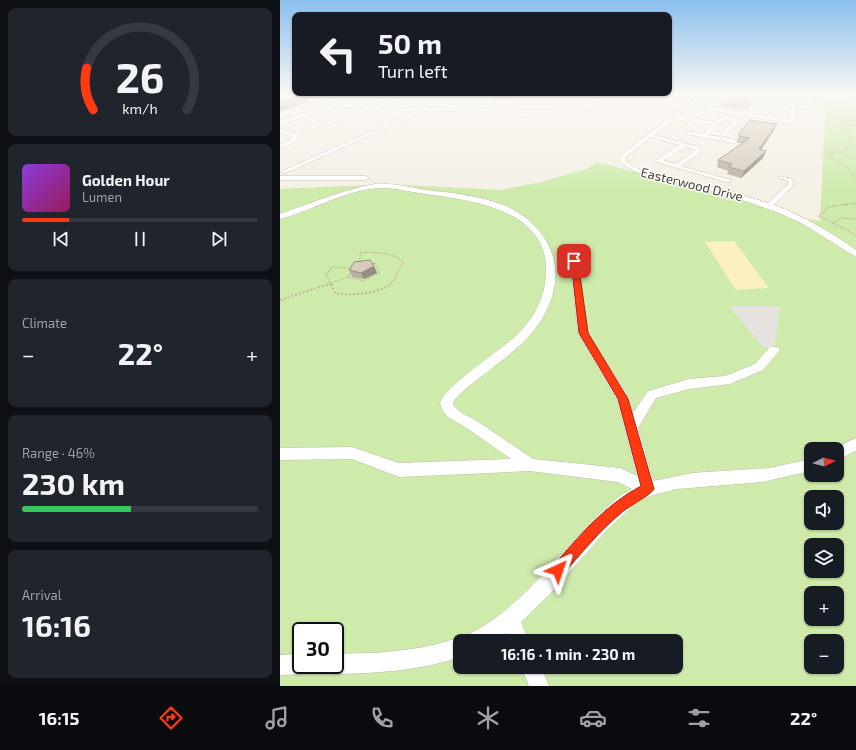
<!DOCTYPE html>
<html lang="en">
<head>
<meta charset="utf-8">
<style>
  :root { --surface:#171b24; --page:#20242c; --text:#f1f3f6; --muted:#9ea1a6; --line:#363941; --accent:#ff3a12 }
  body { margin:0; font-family:"Exo 2",sans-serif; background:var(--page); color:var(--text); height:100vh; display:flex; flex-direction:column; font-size:15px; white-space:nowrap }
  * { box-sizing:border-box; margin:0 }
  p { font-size:13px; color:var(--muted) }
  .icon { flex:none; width:22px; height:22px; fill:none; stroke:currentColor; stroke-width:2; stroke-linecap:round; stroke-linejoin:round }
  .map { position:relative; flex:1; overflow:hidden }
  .side { display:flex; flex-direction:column; gap:8px; padding:8px; background:#0d0f14; width:280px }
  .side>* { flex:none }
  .banner { position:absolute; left:12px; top:12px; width:380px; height:84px; border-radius:8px; box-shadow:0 1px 3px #0004; background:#171b24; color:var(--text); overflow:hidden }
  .needle { width:26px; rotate:84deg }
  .controls { position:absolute; left:524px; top:442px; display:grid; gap:8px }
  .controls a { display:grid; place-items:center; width:40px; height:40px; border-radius:8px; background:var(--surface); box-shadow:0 1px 3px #0004; font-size:20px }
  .speed { position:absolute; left:12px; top:622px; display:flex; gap:8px; font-size:20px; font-weight:700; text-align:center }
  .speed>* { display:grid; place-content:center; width:52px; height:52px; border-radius:50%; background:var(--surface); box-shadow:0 1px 3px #0004; line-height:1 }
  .speed .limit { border:2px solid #111; border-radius:6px; background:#fff; color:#111 }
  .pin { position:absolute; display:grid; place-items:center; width:34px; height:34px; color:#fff; margin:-17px; border-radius:8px; box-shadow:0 2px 6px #0006 }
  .me { position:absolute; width:44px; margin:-22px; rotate:42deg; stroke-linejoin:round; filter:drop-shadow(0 0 3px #0008) }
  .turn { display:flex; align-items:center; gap:14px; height:84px; padding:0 20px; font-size:18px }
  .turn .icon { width:52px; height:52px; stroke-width:2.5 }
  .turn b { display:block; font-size:28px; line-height:34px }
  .big { font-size:30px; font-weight:700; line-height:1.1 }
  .side .widget { flex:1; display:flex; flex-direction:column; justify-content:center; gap:6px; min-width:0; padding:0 14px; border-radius:8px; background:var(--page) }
  .side .dial { align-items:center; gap:0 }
  .dial svg { height:104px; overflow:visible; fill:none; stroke:var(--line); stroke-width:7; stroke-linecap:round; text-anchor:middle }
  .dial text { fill:var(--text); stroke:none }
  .song { display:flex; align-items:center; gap:12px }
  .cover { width:48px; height:48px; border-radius:6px; background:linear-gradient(135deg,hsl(270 70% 55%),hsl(330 70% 35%)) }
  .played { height:4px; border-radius:2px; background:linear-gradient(90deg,var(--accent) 20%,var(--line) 20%) }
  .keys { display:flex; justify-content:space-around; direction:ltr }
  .heat { display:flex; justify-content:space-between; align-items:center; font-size:22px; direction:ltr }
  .charge { height:6px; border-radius:3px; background:linear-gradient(90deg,#34c759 46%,var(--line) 0) }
  .trip { position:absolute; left:173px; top:634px; width:230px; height:40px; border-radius:8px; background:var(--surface); box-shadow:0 1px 3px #0004; font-weight:700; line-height:40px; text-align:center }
  .dock { display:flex; height:64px; justify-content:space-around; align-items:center; background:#090b0e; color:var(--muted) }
  .dock .icon { width:28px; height:28px }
  .dock .active { color:var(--accent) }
  .dock b { font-size:18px; color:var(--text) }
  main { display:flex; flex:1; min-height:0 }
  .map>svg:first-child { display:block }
  .green { fill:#ceebac; fill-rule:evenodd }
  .sand { fill:#fbf0bf }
  .parking { fill:#e5e2df }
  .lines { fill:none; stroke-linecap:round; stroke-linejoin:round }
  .minor-casing { stroke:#c3bbab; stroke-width:1 }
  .path-far2 { stroke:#c3b598; stroke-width:1; stroke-dasharray:1 1; stroke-linecap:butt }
  .path-far1 { stroke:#c3b598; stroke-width:1.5; stroke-dasharray:1.5 1.5; stroke-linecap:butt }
  .path { stroke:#c3b598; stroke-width:2; stroke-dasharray:2 2; stroke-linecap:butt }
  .minor { fill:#fff; fill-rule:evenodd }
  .wall { fill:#b9afa1 }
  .shaded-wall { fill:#968f83 }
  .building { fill:#d7ccbb; stroke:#968f83 }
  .route { fill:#ff3a12; stroke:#a6260c }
  .labels { text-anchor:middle; stroke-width:3; stroke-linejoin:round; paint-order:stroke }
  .far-street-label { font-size:13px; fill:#484135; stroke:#fff }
</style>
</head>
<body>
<main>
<section class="side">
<div class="widget dial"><svg viewBox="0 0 100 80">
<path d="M14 69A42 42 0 1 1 86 69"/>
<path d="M14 69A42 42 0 0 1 9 37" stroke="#ff3a12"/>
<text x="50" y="56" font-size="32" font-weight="700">26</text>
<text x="50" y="72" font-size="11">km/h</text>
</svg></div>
<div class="widget">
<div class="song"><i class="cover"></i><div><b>Golden Hour</b><p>Lumen</p></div></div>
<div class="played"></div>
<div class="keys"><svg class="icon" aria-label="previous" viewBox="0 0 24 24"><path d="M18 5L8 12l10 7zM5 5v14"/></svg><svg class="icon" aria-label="pause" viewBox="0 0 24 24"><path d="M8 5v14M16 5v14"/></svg><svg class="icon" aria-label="next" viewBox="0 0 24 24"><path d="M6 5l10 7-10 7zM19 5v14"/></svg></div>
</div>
<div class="widget"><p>Climate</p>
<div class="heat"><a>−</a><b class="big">22°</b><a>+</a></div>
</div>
<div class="widget"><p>Range · 46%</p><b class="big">230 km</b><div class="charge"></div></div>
<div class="widget"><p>Arrival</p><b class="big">16:16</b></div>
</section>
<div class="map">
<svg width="576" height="686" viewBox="0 0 576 686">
  <rect width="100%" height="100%" fill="#f4f0e6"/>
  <path class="green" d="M546,99L576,102V686H0V189L108,184L221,190L261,182L306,169L317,162L480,205L509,216L540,221ZM531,449H557V475H531ZM531,497H557V523H531ZM531,545H557V571H531ZM531,593H557V619H531ZM21,631H55V665H21ZM180,641H396V667H180ZM531,641H557V667H531Z"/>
  <path class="sand" d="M454,241L489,288L456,290L425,242Z"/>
  <path class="parking" d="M449,306H500L494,350L482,346Z"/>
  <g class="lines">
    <defs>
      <path id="minor" d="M79,95H84L62,103L91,107L118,99L120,101L99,108H142L163,95H168L149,108L213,109L234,100L242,95H246L238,102L221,109L270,110L307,108L344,95H349L308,110L270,112L144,111L6,173H2V171L137,111L92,110L17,134L19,137L15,142L0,148V144L11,140L13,137L0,133V129L12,133L85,109L56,106L0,125V121Z
        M420,95H424L413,104L427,106L443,95H447L432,107L468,113L471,110L469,95H473L475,110L473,114L509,119L511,105L487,102L484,95H488L491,100L509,102L502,95H506L515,103L529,102L520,95H525L536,103L516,105L515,120L509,123L410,107L397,116L435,122L443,116L459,119V121L445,136L430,134L428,135L456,140L457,141L454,143L406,134V132L408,131L423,134L433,125L394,119L374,135L419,147L420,153L401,166L451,180V182H447L376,162V160L399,145L371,137L345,158L347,162L360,170L446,190L488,203L508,184V181L499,178V176L513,179V186L494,205C524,216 550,232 576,250V257L523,224L497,212L441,193L356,172L342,164L339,158L347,150ZM444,120L453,121L442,133L432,131ZM405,147L414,149L415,151L395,164L383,160Z
        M0,176H86L89,178L86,180H0Z
        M95,184C112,183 129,187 146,190C173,193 201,196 226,206C266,224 287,263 269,305C252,348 205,368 174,400L173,405L180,412L197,421L253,459L340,468L357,476L337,400L298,333L290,261L294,258L298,261L308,333L347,395L353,413L368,391L409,379L445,376L475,364L490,347H498L500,350L483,370L450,384L409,389L376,398L358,428L373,481L412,473L489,468L531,459V471L482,482L397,489L370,496L358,501L327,530L269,595L241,622L249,641H231L227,633L215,641H180V657C139,671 98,673 55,674L48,671L46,665H55V654C98,653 139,652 180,637L187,640L189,634C240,608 269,565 308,526C321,513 335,497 352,489L338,482L250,471L119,477L72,459L0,460V448L72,447L119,463L231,459L188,429L168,417L163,411L160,403C167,384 219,352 237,335C254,318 265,298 266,274C270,210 192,200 145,194C132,192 119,189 106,188C69,187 35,210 0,219V214C31,203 62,190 95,184Z
        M576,438V451L557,460V449H553Z
        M21,654V665H30L28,671L21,674L0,675V655Z
        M241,667H261L269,686H249Z"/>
    </defs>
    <use href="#minor" class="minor-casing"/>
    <path class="path-far2" d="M576,121H567L566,127L571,144L563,152L545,155L565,165L576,179
      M561,205L576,203"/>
    <path class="path-far1" d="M568,204L548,207L539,216L576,235
      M553,223L562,218L576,219
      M80,262V253C91,251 116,253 123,262L114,280L109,285
      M95,263L99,272L84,281L68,277L75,266Z
      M46,285L68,277
      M51,285L46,274L53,267L71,268"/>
    <path class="path" d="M51,284L55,293C72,296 96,294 111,284
      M0,300L49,284"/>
    <use href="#minor" class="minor"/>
  </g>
  <path class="wall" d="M213,95H234L232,99L228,101L212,99V96Z
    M471,95L469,107L466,110L441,107L443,100Z
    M494,130L481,150L486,151L483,158L461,178L447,174L448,171L437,167L438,160L462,143H457L459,133Z
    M94,266L97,273L84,279L72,277L69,270Z"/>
  <path class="shaded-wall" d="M20,95H43L29,98L30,102L0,111V103Z
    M233,95H234L232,99L228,101V99Z
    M471,99L469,107L466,110L468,103Z
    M497,124L494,130L476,156L479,149Z
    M486,151L483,158L461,178L464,171Z
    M94,266L97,273L84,279L81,273Z"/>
  <path class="building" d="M0,95H28L0,103Z
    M213,95H233L231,97L228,99L212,96Z
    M448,95H471V99L468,103L443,100Z
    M470,120L497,124L479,149L486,151L464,171L449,167L452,164L438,160L470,138L459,136V133Z
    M90,260L94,266L81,273L69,270L74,262Z"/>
  <linearGradient id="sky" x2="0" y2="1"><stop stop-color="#8abfed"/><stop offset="0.5" stop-color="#faf8f4"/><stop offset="1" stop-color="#faf8f4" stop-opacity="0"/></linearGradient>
  <rect width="576" height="191" fill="url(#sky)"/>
  <path class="route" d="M294,259L298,261L308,333L348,399L374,489C371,495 347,507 340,514C319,531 301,554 283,574L278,577L274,574L271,570L274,565C300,535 325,505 361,486L338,399L299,333L291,261Z"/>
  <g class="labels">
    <g class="far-street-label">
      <text transform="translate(412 184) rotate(14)" y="5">Easterwood Drive</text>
    </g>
  </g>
</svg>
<div class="controls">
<a><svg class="needle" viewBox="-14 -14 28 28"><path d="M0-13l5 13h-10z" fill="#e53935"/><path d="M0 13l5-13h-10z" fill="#9ea1a6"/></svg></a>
<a><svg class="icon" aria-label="sound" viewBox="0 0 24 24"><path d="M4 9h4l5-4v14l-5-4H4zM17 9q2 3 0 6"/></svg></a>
<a><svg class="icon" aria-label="layers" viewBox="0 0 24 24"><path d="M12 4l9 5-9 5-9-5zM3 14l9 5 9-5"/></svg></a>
<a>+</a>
<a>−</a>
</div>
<div class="speed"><div class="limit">30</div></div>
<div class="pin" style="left:294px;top:261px;background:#d93025"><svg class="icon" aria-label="arrive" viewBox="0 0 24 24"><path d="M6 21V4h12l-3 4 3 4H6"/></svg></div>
<svg class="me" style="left:278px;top:570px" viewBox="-20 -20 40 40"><path d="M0-17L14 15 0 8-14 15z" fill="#ff3a12" stroke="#fff" stroke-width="4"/></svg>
<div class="trip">16:16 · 1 min · 230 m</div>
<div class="banner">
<div class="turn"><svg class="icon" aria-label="left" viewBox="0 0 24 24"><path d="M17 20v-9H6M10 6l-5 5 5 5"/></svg><div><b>50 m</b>Turn left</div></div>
</div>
</div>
</main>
<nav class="dock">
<b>16:15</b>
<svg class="icon active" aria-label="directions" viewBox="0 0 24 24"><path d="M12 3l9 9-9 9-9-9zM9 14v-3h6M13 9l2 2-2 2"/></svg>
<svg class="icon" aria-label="music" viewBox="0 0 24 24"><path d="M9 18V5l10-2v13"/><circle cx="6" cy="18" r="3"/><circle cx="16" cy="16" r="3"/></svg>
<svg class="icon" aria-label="phone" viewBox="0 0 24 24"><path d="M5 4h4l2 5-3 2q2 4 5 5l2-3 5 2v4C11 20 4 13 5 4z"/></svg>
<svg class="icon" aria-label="climate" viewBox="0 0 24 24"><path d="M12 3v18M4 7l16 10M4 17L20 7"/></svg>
<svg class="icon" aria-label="car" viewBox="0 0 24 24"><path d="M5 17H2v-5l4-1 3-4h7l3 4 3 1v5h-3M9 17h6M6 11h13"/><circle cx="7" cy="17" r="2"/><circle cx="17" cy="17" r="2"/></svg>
<svg class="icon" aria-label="filters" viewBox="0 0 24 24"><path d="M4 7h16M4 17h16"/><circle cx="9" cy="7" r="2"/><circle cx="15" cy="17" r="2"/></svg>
<b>22°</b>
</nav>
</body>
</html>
